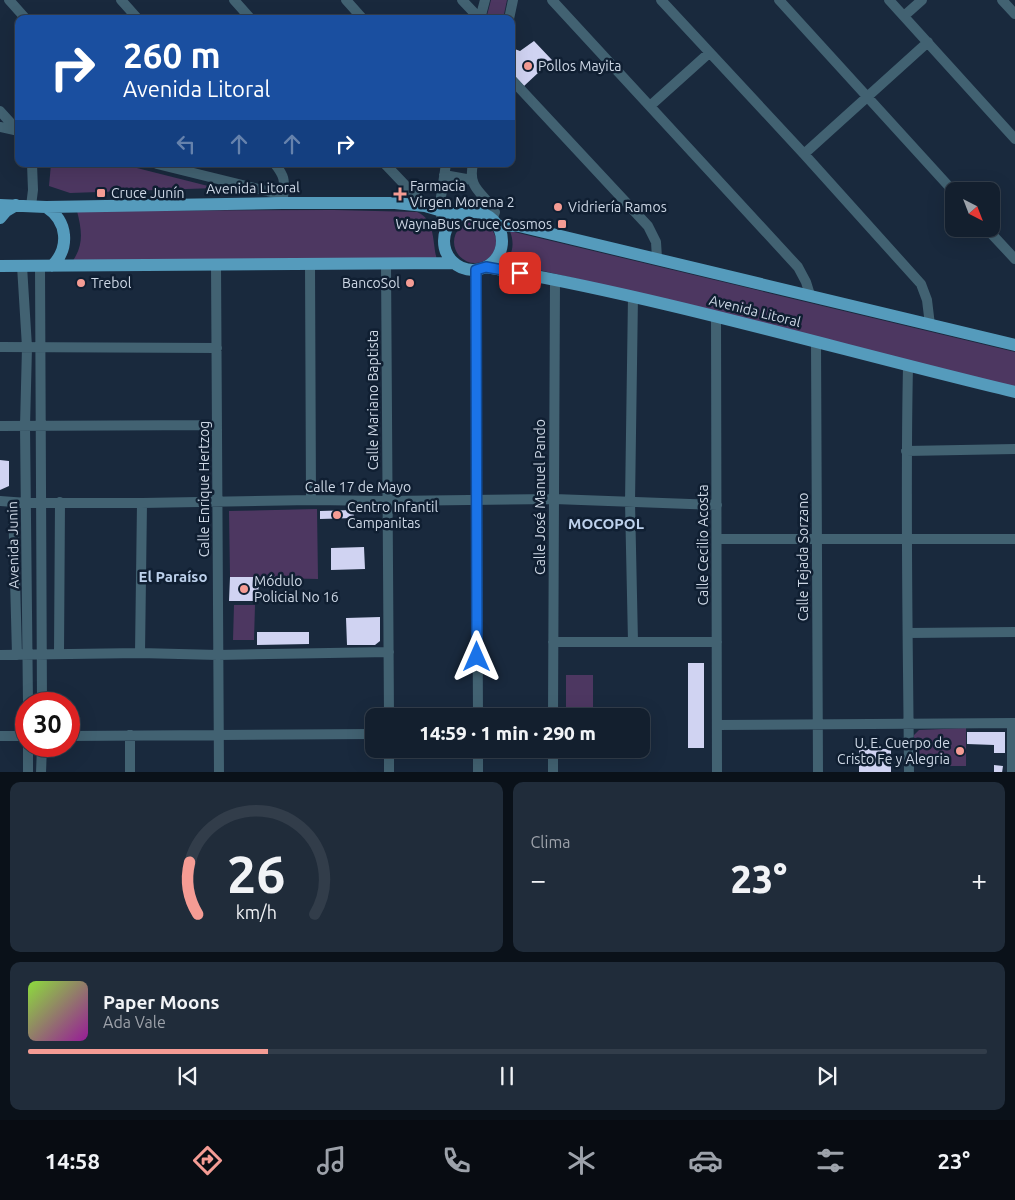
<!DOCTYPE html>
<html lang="es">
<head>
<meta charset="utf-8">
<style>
  :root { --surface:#131f2e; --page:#202c3a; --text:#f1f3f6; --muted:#9da2aa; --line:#323d4a; --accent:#f59c94 }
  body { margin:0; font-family:Ubuntu,sans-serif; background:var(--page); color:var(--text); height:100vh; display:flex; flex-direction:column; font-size:19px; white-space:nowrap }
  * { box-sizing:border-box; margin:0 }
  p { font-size:16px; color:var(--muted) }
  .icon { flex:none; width:28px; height:28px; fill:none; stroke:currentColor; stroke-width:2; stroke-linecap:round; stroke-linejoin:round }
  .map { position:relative; height:772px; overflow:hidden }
  .panel { display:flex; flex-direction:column; gap:10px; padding:10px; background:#0a1119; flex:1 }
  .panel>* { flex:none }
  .guide { position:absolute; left:15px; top:15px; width:500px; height:152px; border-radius:10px; box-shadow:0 5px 20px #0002,0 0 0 1px var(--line); background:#1a4fa0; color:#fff; overflow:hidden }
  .needle { width:32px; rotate:138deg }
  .buttons { position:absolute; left:945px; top:182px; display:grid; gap:10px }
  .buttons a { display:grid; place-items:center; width:55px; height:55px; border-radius:10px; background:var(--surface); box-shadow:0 5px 20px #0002,0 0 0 1px var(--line); font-size:25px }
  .speed { position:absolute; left:15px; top:692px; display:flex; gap:10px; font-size:25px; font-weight:700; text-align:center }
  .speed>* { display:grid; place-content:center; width:65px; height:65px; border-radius:50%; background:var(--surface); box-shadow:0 5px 20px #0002,0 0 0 1px var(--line); line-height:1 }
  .speed .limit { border:8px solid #d22; background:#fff; color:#111 }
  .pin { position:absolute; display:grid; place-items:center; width:42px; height:42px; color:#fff; margin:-21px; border-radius:10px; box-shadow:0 2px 8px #0006 }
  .me { position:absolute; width:55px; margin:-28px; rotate:0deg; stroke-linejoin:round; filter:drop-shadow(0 0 4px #0008) }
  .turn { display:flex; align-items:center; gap:18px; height:105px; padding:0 25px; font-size:22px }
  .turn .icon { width:65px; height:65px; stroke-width:2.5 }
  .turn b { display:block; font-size:35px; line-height:42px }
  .lanes { display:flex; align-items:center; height:48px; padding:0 25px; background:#0003; justify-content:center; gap:25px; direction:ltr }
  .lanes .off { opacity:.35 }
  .big { font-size:38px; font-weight:800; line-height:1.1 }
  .panel .card { flex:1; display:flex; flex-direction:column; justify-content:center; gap:8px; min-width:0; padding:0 18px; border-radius:10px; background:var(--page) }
  .panel .dial { align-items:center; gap:0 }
  .dial svg { height:130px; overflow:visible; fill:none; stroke:var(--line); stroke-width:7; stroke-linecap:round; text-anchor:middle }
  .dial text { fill:var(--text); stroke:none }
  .song { display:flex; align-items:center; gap:15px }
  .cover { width:60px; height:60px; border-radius:8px; background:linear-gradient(135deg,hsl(90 70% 55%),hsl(300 70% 35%)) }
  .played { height:5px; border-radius:2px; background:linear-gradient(90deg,var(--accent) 25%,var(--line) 25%) }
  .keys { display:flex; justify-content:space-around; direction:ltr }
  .heat { display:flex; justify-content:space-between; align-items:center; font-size:28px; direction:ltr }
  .panel .tiles { flex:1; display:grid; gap:10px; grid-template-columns:1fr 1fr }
  .card:last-child { grid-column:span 2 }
  .trip { position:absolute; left:365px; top:708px; width:285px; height:50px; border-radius:10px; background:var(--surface); box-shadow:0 5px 20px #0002,0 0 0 1px var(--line); font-weight:800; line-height:50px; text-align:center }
  .dock { display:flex; height:80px; justify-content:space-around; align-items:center; background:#080c12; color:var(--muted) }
  .dock .icon { width:35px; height:35px }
  .dock .current { color:var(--accent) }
  .dock b { font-size:22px; color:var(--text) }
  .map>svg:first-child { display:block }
  .green { fill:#4d3761 }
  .building { fill:#d0d3f2 }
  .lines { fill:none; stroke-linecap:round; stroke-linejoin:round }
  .minor { stroke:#426272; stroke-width:10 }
  .major { stroke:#559bbc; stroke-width:12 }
  .route-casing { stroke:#114b97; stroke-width:12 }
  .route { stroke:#1a73e8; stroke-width:9 }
  .poi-dot { fill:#f59c94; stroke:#101f32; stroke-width:2 }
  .labels { text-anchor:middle; stroke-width:5; stroke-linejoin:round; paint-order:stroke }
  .poi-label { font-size:14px; fill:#cdd7e5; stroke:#101f32; text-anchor:start }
  .street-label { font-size:14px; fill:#cdd7e5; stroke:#101f32 }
  .neighbourhood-label { font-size:15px; font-weight:bold; fill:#bdd1ec; stroke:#101f32 }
</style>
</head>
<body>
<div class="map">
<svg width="1015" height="773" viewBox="0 0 1015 773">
  <rect width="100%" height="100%" fill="#19293d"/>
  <path class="green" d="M491,0H507L503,19H486Z
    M51,164H121L216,188L70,193L49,186Z
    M334,210L417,212C436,220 432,242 437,260L72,262C84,245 82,231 77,211Z
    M454 242a21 21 0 1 1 42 0a21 21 0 1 1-42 0Z
    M510,231L1015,352V388L637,293L505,262C514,253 514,242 510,231Z
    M317,509L318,579L230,577L229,511Z
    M234,605H255L254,640H233Z
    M566,675H593V716H566Z
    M966,728V766H914V735L919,730Z"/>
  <path class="building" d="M534,41L552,60L524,86L511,72V50L512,48L520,51Z
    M0,460L9,461V486L0,490Z
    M353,510L354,518L320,519V511Z
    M364,547L365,569L331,570V548Z
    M230,577H259L258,601H229Z
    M380,617V641L375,645H347L346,618Z
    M257,632H309V644L257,645Z
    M688,663H704V748H688Z
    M967,732H1005V753H994V745L967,744Z
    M859,749H891V773H859Z
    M994,765L1003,766L1002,773H994Z"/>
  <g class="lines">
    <path class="minor" d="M9,0L26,19
      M121,0L138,19
      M234,0L251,19
      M346,0L363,19
      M462,0L480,19
      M552,0L798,267L806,282L810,295
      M661,0L804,154L921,284L927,300L930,325
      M779,0L954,192
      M889,0L1015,139
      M1002,0L1015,14
      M904,16L922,0
      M480,19L485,0
      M509,19L513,0
      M511,79L648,226L656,242L657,258
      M650,106L709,53
      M0,111L19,132
      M0,127L19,131
      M804,154L928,42
      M157,164L283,195
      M275,164C288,181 283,182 283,202
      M385,164L425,206
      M446,164L439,210L447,230
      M473,164C467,190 485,193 495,212L492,220
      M444,175L472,180
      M31,206L33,190L32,164
      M987,229L1015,259
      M386,263L389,716
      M216,264L219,773
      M310,264L311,500
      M22,266L27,347L25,426L28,704
      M40,266L42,704
      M476,270L478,716
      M633,296L630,502L633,642
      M716,317L717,773
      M816,342L818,773
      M0,347L217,348
      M908,367C905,502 908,637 909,773
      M0,426L217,425
      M906,451L1015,449
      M0,501L27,503H142L311,500L388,501L554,499L717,505
      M13,502L17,655
      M717,539H1015
      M908,633L1015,632
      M553,642H717
      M140,653L142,503
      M59,654L60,502
      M0,655L140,653L218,655L389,652
      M553,716L555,279
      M1012,723V773
      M717,725L1015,723
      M130,735V773
      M0,736H26
      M69,736L374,734
      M389,749V773
      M478,749V773
      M28,773V746
      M41,773L42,746
      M553,773V749"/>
    <path class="major" d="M0,205L46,207L282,203H395L425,206L459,216
      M46,207C68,221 70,248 52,266
      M444 241a29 29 0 1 1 58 0a29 29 0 1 1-58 0Z
      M0,218L6,211L16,205
      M497,226H519L1015,345
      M0,266L454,263
      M486,267C665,298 839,350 1015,392"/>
  </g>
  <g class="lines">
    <defs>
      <path id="route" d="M477,657L476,270L486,267L520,273"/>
    </defs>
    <use href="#route" class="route-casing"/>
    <use href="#route" class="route"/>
  </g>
  <g class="poi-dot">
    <circle cx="528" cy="66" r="5"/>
    <rect x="96" y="188" width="10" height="10" rx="2.5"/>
    <path d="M397.5 186.5h5v5h5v5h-5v5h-5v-5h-5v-5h5z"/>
    <circle cx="558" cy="207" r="5"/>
    <rect x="557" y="219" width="10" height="10" rx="2.5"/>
    <circle cx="81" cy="283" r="5"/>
    <circle cx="410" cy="283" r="5"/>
    <circle cx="337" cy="515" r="5"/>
    <circle cx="244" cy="589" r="5"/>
    <circle cx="960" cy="751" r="5"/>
  </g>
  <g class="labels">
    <g class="poi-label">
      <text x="538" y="71">Pollos Mayita</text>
      <text x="410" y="191">Farmacia<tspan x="410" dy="16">Virgen Morena 2</tspan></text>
      <text x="111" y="198">Cruce Junín</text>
      <text x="568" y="212">Vidriería Ramos</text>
      <text x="552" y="229" text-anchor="end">WaynaBus Cruce Cosmos</text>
      <text x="91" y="288">Trebol</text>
      <text x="400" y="288" text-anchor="end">BancoSol</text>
      <text x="347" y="512">Centro Infantil<tspan x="347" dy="16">Campanitas</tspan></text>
      <text x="254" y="586">Módulo<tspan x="254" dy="16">Policial No 16</tspan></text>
      <text x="950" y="748" text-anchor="end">U. E. Cuerpo de<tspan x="950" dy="16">Cristo Fe y Alegria</tspan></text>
    </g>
    <g class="street-label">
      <text transform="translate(253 188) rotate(-1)" y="5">Avenida Litoral</text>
      <text transform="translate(755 311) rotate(14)" y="5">Avenida Litoral</text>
      <text transform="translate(373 400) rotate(-90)" y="5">Calle Mariano Baptista</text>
      <text x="358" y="492">Calle 17 de Mayo</text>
      <text transform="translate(204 489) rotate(-90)" y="5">Calle Enrique Hertzog</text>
      <text transform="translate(540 497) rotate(-90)" y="5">Calle José Manuel Pando</text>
      <text transform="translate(13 545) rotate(-91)" y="5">Avenida Junin</text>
      <text transform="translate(703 545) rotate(-90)" y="5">Calle Cecilio Acosta</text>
      <text transform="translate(803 557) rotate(-90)" y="5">Calle Tejada Sorzano</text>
    </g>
    <g class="neighbourhood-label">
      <text x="606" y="529">MOCOPOL</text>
      <text x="173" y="582">El Paraíso</text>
    </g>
  </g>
</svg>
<div class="buttons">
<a><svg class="needle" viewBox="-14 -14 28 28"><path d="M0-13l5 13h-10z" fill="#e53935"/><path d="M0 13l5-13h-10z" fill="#9da2aa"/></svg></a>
</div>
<div class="speed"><div class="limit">30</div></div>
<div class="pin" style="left:520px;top:273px;background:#d93025"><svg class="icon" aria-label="arrive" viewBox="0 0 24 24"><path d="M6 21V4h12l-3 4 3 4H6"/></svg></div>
<svg class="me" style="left:477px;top:657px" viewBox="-20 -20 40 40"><path d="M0-17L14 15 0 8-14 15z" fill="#1a73e8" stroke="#fff" stroke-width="4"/></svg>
<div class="trip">14:59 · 1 min · 290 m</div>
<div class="guide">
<div class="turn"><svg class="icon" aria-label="right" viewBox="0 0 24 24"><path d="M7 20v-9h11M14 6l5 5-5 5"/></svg><div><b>260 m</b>Avenida Litoral</div></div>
<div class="lanes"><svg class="icon off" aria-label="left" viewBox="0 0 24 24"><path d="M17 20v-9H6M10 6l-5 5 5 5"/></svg><svg class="icon off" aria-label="ahead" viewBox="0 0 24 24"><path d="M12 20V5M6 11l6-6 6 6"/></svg><svg class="icon off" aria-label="ahead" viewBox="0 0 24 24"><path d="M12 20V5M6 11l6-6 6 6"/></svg><svg class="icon" aria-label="right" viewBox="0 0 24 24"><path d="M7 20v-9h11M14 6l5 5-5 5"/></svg></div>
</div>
</div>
<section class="panel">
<div class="tiles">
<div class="card dial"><svg viewBox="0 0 100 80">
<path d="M14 69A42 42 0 1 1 86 69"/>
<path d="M14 69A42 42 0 0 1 9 37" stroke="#f59c94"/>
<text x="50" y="56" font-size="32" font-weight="700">26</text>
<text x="50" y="72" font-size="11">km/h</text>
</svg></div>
<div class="card"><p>Clima</p>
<div class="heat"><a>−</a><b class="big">23°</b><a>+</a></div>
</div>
<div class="card">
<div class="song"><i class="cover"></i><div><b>Paper Moons</b><p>Ada Vale</p></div></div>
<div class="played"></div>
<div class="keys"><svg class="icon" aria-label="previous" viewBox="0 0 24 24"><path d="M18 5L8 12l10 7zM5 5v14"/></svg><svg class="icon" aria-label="pause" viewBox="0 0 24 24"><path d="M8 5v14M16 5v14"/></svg><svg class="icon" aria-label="next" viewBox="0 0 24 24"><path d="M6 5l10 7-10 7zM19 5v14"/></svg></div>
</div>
</div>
</section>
<nav class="dock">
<b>14:58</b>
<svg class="icon current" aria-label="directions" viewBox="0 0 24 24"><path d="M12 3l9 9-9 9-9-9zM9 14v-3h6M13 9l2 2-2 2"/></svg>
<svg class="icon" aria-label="music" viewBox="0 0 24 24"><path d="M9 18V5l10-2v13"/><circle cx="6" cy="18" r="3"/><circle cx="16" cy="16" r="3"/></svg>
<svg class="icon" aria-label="phone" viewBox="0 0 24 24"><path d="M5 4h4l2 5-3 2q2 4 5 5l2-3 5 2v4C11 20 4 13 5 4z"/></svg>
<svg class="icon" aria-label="climate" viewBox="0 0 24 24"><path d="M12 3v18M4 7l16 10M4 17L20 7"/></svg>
<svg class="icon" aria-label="car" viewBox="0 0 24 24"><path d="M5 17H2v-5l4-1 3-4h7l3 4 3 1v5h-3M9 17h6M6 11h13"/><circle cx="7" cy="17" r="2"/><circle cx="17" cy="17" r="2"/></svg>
<svg class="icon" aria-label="filters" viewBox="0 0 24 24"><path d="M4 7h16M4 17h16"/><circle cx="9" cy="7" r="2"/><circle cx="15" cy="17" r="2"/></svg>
<b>23°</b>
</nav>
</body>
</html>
